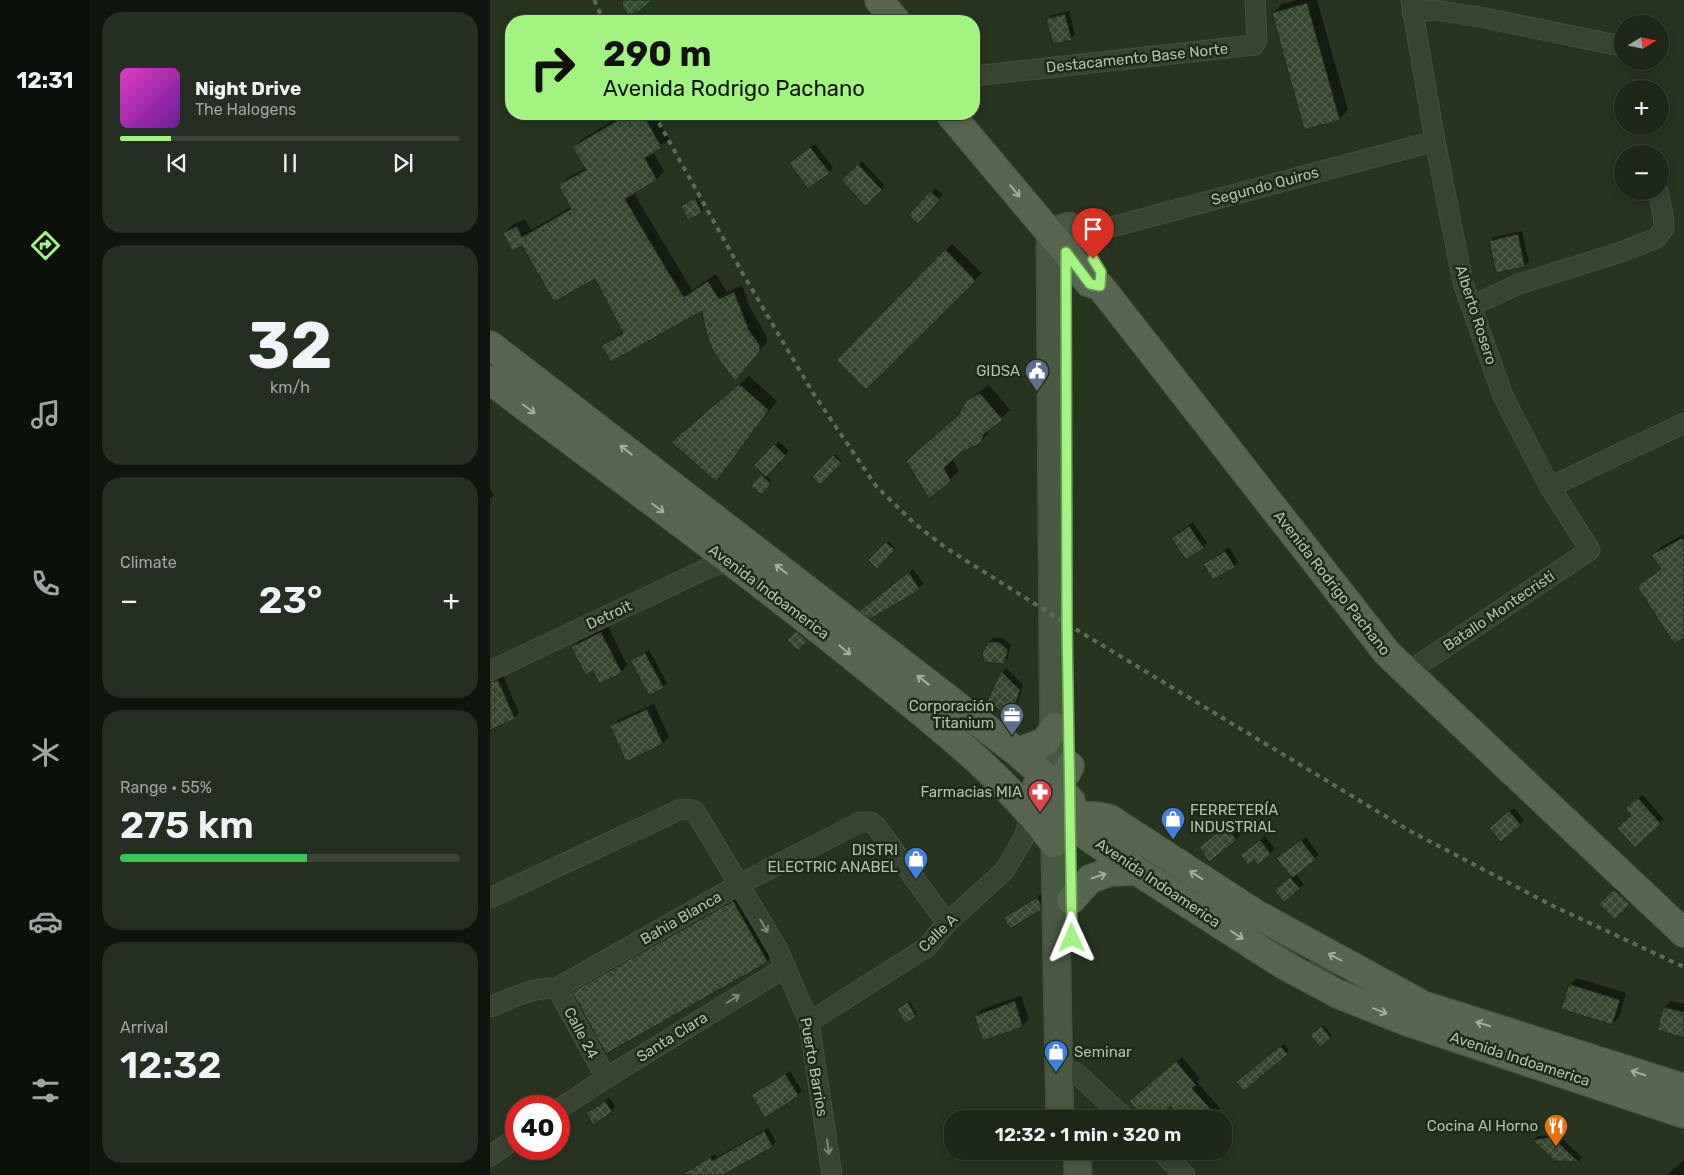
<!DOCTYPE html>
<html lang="en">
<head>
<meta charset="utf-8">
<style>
  :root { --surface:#1d2718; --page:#252f21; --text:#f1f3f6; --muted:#a0a5a2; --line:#3b4437; --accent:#a3f381 }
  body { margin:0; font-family:Rubik,sans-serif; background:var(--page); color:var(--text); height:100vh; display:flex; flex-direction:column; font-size:19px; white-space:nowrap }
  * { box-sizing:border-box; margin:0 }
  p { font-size:16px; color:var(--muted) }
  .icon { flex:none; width:28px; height:28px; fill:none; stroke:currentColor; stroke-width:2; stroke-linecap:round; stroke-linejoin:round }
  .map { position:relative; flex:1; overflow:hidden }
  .panel { display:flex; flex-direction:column; gap:12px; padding:12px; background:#10150d; width:400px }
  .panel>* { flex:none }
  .guide { position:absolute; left:15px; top:15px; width:475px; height:105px; border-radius:20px; box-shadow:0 2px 8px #0003,0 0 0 1px var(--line); background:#a3f381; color:#111; overflow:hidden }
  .needle { width:32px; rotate:80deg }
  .fabs { position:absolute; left:1124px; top:15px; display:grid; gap:10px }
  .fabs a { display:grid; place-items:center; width:55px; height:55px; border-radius:50%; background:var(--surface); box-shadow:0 2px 8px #0003,0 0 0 1px var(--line); font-size:25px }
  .speed { position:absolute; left:15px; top:1095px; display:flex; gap:10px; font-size:25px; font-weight:700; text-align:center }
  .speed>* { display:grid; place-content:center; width:65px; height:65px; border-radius:50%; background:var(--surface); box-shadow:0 2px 8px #0003,0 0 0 1px var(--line); line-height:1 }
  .speed .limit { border:8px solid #d22; background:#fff; color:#111 }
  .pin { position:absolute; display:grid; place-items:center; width:42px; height:42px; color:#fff; margin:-51px -21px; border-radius:50% 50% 50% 0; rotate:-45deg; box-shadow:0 0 5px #0007 }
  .pin .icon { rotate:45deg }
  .me { position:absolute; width:55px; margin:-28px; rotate:359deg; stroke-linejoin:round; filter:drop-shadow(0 0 4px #0008) }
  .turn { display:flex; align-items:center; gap:18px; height:105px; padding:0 15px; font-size:22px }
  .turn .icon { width:65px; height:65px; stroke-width:2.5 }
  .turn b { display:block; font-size:35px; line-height:42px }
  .big { font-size:38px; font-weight:600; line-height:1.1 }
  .panel .card { flex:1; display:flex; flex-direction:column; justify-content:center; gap:8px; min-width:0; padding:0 18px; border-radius:20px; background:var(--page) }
  .panel .dial { align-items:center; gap:0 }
  .dial b { font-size:65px; line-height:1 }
  .song { display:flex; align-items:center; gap:15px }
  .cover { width:60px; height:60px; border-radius:8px; background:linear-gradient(135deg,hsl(310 70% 55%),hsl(280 70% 35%)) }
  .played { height:5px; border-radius:2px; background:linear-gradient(90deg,var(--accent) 15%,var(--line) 15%) }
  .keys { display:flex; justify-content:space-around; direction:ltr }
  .heat { display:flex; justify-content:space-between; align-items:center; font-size:28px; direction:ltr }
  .charge { height:8px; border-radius:4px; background:linear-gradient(90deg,#34c759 55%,var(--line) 0) }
  .trip { position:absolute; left:454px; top:1110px; width:288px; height:50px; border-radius:20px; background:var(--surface); box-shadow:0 2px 8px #0003,0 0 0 1px var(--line); font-weight:600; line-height:50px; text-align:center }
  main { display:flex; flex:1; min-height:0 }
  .tab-bar { display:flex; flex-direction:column; width:90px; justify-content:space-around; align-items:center; background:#0c100a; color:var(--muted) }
  .tab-bar .icon { width:35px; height:35px }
  .tab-bar .active { color:var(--accent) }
  .tab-bar b { font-size:22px; color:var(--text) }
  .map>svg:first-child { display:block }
  .shadow { fill:#0007 }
  .building { fill:url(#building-cross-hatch); stroke:#202b1a }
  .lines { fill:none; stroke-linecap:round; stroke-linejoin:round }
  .primary-tunnel { stroke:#3c4935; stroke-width:28; stroke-dasharray:28 14; stroke-linecap:butt }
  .street-casing { stroke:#45513f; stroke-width:21 }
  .secondary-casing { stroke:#45513f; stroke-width:29 }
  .primary-casing { stroke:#45513f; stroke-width:30 }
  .street { stroke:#394533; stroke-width:19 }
  .secondary { stroke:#485841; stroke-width:26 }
  .primary { stroke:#576551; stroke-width:28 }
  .rail { stroke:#5c6c55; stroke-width:4; stroke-dasharray:5 5; stroke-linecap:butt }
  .oneway { stroke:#a1af9b }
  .oneway2 { stroke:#7c8a76 }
  .route-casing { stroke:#6a9e54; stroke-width:12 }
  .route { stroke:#a3f381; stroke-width:9 }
  .labels { text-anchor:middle; stroke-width:5; stroke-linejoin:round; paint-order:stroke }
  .street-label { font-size:15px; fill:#b3c2ad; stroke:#1e2918 }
  .poi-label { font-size:15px; fill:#b3c2ad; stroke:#1e2918; text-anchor:end }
</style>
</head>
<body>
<main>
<nav class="tab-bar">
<b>12:31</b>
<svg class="icon active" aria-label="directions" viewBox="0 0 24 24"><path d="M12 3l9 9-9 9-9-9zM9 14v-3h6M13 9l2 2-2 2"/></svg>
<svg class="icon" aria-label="music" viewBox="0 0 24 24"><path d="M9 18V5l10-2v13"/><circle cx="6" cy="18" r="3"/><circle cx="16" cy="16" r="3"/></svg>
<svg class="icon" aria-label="phone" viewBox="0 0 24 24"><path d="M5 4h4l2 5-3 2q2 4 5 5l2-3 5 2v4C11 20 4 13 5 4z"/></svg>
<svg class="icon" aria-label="climate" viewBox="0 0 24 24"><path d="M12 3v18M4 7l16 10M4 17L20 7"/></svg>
<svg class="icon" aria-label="car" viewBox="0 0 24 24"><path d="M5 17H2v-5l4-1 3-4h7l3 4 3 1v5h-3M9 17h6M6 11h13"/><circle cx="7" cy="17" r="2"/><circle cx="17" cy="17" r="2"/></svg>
<svg class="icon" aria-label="filters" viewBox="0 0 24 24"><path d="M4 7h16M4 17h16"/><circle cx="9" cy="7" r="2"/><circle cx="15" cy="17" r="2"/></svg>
</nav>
<section class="panel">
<div class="card">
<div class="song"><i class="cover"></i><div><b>Night Drive</b><p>The Halogens</p></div></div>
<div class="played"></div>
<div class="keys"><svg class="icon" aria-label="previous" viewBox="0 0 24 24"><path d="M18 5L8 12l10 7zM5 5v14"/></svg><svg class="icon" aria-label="pause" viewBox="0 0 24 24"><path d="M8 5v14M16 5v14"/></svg><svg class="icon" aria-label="next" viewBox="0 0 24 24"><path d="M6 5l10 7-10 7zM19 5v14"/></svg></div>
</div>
<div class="card dial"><b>32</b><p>km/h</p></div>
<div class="card"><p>Climate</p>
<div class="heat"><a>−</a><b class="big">23°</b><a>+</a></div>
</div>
<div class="card"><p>Range · 55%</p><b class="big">275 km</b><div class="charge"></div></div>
<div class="card"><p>Arrival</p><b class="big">12:32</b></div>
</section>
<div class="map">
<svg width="1194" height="1175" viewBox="0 0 1194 1175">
  <defs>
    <pattern id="building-cross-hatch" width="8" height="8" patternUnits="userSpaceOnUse" patternTransform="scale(1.25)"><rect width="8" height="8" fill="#35462d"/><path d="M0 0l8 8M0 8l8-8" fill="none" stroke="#505f49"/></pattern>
  </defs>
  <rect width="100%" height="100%" fill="#273420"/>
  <path class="shadow" d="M807,0H827L858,110L849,119L783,13L792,4Z
    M579,11L585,34L581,39L558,19L562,15Z
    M134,114H165L179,139L163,152L174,171L167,179L143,192L202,290L226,274L237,292L252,285L260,308L276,335L277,342L245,380L212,309L113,346L133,331L105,277L33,245L14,233L22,225L35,219L41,230L81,207L70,185L77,178L96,168L84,147L92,139Z
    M325,144L343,168L319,187L305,160Z
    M372,161L395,186L375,204L353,180Z
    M445,188L453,195L428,222L420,215Z
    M207,198L213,210L198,218L194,204Z
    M1032,231L1039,262L1034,266L1000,241L1004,237Z
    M462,244L492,273L376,388L347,360Z
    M259,376L287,401L226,480L192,434Z
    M499,385L520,410L501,427L498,434L489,443L470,451L462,459L469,471L440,497L471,413L477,402L487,393Z
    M289,441L299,451L276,476L282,481L271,493L263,485L274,473L266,465Z
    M345,454L352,461L330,484L323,477Z
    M0,489L4,495L0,499Z
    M703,522L717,543L713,547L686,534Z
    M1194,534V636L1149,586L1171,568L1163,555L1171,547Z
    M399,541L405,548L387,568L380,560Z
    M739,547L748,562L744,566L715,564Z
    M423,569L434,584L380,617L375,607Z
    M118,626L137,665L131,672L104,670L82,647L89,641Z
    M308,630L318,638L308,649L299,640Z
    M503,638H513L521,645L517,659L513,663L499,642Z
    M159,650L177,683L173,687L141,660Z
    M516,668L533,685L525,712L521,716L512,672Z
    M13,675L29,713L24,718L0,729V677Z
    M164,704L179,737L173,743L122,727L128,720Z
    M1152,795L1174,819L1170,823L1143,814L1141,804Z
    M1024,808L1034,820L1030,824H1005Z
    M741,823L750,835L746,840L714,844Z
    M775,836L785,849L768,863L756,851Z
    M816,837L829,855L805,874L814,884L809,888L790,886L802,876L791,857Z
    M1129,885L1143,899L1125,918L1111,904Z
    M252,893L286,952L277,961L84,993L93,984Z
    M551,894L555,904L550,909L515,918Z
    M1087,978L1136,993L1129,1017L1122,1024L1073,1008L1080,984Z
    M531,996L539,1019L533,1025L494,1039L486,1016L492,1009Z
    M1181,1001L1194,1004V1037L1168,1030L1174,1007Z
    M420,1002L427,1015L416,1022L410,1007Z
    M833,1025L842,1036L830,1046L822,1035Z
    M794,1044L799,1051L797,1053L751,1080Z
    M692,1057L710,1078L707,1082L730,1108L719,1119L647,1095Z
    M300,1071L312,1091L308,1095L262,1096Z
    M119,1098L126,1107L104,1123L102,1110Z
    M278,1128L286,1142L233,1175L195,1174L225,1154L227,1157Z
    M1067,1134L1092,1157L1089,1161L1066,1160L1044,1140L1048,1136Z
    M1194,1160V1175H1177L1181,1171Z"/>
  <path class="building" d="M132,0H162L148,12L139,15L133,9Z
    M817,3L850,120L814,130L782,13Z
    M575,14L582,40L563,44L556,19Z
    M130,114H153L172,148L155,158L167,180L135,199L174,265L194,297L218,281L229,299L244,292L259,330L269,344L270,351L245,382L223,351L215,329L212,311L121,362L111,346L133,333L105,279L64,302L32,246L22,251L13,233L27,226L32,237L81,209L68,185L96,170L82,147L132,118Z
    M320,147L340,173L318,189L299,163Z
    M368,164L392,190L375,206L351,180Z
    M440,191L450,200L428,224L418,215Z
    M205,198L212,213L198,220L191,206Z
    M1028,234L1035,267L1006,273L999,241Z
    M455,249L486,281L376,390L346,360Z
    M249,384L279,410L226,482L181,442Z
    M490,393L513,420L494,434L490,444L471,452L454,468L461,481L439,499L416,461L469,414L476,401Z
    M284,444L296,456L276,477L264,465Z
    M343,455L352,463L330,485L322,477Z
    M271,474L281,484L271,495L261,486Z
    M699,526L714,548L696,560L681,538Z
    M1194,537V638L1184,644L1147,586L1171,569L1161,555Z
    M396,542L405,550L387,569L378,560Z
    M735,551L745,567L723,580L713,564Z
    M419,572L430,590L380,619L369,611Z
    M306,631L318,641L308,651L297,640Z
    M111,632L132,673L109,684L103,671L95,675L81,647Z
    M498,642H509L518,650L514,664L494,662L492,653Z
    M155,653L174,688L159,696L140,660Z
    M511,671L530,690L521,718L497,701Z
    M8,680L25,719L0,730V682Z
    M157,709L173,744L136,762L120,726Z
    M1148,798L1171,824L1145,848L1127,828L1141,815L1135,808Z
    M1019,811L1031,825L1011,842L999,828Z
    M736,826L747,840L719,862L709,847Z
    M770,840L781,854L768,865L764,860L758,865L750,855Z
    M811,840L826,860L802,878L786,858Z
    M800,877L810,889L794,903L784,890Z
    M1124,889L1140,904L1125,920L1109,904Z
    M547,897L551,904V910L520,929L513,918Z
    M243,901L278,962L116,1054L82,992Z
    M1079,984L1130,1000L1122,1025L1071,1009Z
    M525,1001L533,1027L493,1041L484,1016Z
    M418,1002L426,1017L415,1024L407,1009Z
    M1173,1007L1194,1012V1038L1167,1030Z
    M831,1026L841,1038L830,1048L820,1035Z
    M790,1046L798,1054L754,1091L746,1082Z
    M686,1061L706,1085L702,1088L729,1119H692L680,1106L666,1119H654L639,1101Z
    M295,1074L309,1096L275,1118L261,1095Z
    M115,1101L122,1112L103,1125L96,1113Z
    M274,1131L283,1147L233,1175H192L220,1157L222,1161Z
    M1062,1137L1089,1162L1065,1161L1042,1140Z"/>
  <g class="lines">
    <path class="primary-tunnel" d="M604,826L696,884
      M784,938L900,1006"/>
    <defs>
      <path id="street" d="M922,12L945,10L995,18L1126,45
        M484,76L764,45L767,40L765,0
        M579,226L606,231L945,141
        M981,306L1029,284L1131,252L1167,238L1174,228L1173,214L1168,191
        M1060,487L1194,423
        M0,671L218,568L239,561
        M918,672L1100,550L1060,487L1022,414L1012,393L973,283L945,141L921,0
        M0,898L189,810L198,809L205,811L287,948L319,1022L342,1175
        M67,988L116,1078
        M0,1007C22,998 43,987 67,988L250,884L370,822H380L386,826L457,923
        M319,1022L437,947L457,923L514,871L534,838L541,812
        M585,1072L636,1119
        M69,1109L116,1078L296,967
        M670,1151L695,1175
        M0,1156L26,1138"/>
      <path id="secondary" d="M576,273V252L594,246
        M570,1119C563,823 562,528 560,232L579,226
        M587,1151L588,1175"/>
      <path id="primary" d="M389,0L406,21
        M460,114L576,252L599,283L610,286L897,653L1194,933
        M0,345L527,752L570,789L581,801
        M0,380C128,477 258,571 382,672C446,724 514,776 564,843C579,818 593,811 620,819L766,914L933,1005L1194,1088
        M527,752L555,742L565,727
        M547,785C564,784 573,783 580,766
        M567,815L647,871L794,965L848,994L918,1022L1194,1114
        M581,900L600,879L620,872L647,871"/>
    </defs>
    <use href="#street" class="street-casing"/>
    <use href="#secondary" class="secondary-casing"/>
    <use href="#primary" class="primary-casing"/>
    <use href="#street" class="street"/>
    <use href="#secondary" class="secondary"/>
    <use href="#primary" class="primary"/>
    <path class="rail" d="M104,0L114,21
      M164,114L253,274L323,393L386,486L424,523L456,548L577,624L920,831L1063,906L1194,967"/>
  </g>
  <defs><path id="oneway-shaft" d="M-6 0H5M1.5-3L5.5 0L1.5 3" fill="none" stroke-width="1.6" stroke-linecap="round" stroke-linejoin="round" transform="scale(1.25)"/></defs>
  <g class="oneway">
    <use href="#oneway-shaft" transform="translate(525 191) rotate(50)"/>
    <use href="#oneway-shaft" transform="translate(39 409) rotate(37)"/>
    <use href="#oneway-shaft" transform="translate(136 450) rotate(-142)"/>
    <use href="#oneway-shaft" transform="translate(168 508) rotate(37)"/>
    <use href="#oneway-shaft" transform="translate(291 569) rotate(-142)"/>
    <use href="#oneway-shaft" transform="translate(355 650) rotate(39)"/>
    <use href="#oneway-shaft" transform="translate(433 680) rotate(-142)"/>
    <use href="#oneway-shaft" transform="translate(706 875) rotate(-147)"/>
    <use href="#oneway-shaft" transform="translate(609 876) rotate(-18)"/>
    <use href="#oneway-shaft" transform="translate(747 935) rotate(33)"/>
    <use href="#oneway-shaft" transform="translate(845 957) rotate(-152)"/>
    <use href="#oneway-shaft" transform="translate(890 1011) rotate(22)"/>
    <use href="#oneway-shaft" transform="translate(993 1024) rotate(-162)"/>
    <use href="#oneway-shaft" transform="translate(1148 1073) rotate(-162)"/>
  </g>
  <g class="oneway2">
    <use href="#oneway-shaft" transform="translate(274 926) rotate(60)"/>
    <use href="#oneway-shaft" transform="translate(243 999) rotate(-32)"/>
    <use href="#oneway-shaft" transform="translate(338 1147) rotate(82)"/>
  </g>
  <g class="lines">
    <defs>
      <path id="route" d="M582,938L577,624L576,252L600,284L610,286L611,272L603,259"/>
    </defs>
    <use href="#route" class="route-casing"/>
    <use href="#route" class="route"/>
  </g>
  <defs>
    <symbol id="civic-pin" viewBox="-11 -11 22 30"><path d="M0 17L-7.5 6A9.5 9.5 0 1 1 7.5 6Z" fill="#5c6f8a" stroke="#1e2918"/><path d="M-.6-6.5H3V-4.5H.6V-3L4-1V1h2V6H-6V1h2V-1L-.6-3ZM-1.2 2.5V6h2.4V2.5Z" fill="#fff"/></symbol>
    <symbol id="office-pin" viewBox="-11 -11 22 30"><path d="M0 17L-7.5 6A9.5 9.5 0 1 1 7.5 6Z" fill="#5c6f8a" stroke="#1e2918"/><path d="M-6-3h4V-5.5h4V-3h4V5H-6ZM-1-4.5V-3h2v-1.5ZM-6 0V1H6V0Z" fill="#fff"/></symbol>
    <symbol id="pharmacy-pin" viewBox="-11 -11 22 30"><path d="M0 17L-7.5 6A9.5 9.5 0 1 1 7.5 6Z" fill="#e0444e" stroke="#1e2918"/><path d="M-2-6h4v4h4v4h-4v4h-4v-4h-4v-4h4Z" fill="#fff"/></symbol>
    <symbol id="shop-pin" viewBox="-11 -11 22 30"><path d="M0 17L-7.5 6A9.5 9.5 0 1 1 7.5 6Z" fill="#3f7fe0" stroke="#1e2918"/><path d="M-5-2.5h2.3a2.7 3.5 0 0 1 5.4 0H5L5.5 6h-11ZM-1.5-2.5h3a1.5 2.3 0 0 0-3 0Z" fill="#fff"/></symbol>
    <symbol id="restaurant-pin" viewBox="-11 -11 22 30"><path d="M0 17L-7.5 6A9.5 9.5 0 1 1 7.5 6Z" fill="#e8710a" stroke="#1e2918"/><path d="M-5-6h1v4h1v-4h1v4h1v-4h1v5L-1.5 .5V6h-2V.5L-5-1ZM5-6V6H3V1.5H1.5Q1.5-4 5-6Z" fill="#fff"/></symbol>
  </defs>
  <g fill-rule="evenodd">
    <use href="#civic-pin" x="533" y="357" width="28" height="38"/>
    <use href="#office-pin" x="508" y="701" width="28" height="38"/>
    <use href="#pharmacy-pin" x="536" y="778" width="28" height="38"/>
    <use href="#shop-pin" x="669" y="805" width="28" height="38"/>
    <use href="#shop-pin" x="412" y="845" width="28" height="38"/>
    <use href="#shop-pin" x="552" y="1038" width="28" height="38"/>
    <use href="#restaurant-pin" x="1052" y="1112" width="28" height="38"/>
  </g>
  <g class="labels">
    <g class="street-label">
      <text transform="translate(647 58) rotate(-6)" y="5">Destacamento Base Norte</text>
      <text transform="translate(775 186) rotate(-15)" y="5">Segundo Quiros</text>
      <text transform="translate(986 315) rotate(72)" y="5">Alberto Rosero</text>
      <text transform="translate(842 583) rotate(52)" y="5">Avenida Rodrigo Pachano</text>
      <text transform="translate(279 592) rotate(37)" y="5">Avenida Indoamerica</text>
      <text transform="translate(1009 611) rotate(-34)" y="5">Batallo Montecristi</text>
      <text transform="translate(119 615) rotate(-25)" y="5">Detroit</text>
      <text transform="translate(668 883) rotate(34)" y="5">Avenida Indoamerica</text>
      <text transform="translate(191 918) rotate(-30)" y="5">Bahia Blanca</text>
      <text transform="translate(448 933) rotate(-44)" y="5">Calle A</text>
      <text transform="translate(91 1033) rotate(62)" y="5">Calle 24</text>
      <text transform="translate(182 1037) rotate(-32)" y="5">Santa Clara</text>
      <text transform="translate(1030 1059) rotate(18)" y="5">Avenida Indoamerica</text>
      <text transform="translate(324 1067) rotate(80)" y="5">Puerto Barrios</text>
    </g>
    <g class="poi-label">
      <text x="530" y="376">GIDSA</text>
      <text x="504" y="711">Corporación<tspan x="504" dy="17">Titanium</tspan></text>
      <text x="532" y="797">Farmacias MIA</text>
      <text x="700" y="815" text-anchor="start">FERRETERÍA<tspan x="700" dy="17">INDUSTRIAL</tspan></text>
      <text x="408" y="855">DISTRI<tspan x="408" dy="17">ELECTRIC ANABEL</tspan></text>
      <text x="584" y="1057" text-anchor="start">Seminar</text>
      <text x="1048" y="1131">Cocina Al Horno</text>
    </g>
  </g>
</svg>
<div class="fabs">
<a><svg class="needle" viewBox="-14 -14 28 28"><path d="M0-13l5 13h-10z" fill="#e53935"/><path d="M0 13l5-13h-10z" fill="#a0a5a2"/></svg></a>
<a>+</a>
<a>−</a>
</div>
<div class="speed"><div class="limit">40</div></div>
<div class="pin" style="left:603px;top:259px;background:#d93025"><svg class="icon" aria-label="arrive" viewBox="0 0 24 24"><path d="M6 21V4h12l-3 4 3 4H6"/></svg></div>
<svg class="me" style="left:582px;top:938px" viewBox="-20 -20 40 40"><path d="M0-17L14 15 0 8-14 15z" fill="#a3f381" stroke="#fff" stroke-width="4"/></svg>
<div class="trip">12:32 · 1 min · 320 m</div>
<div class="guide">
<div class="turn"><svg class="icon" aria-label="right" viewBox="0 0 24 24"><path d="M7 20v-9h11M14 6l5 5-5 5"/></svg><div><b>290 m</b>Avenida Rodrigo Pachano</div></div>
</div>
</div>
</main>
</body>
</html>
